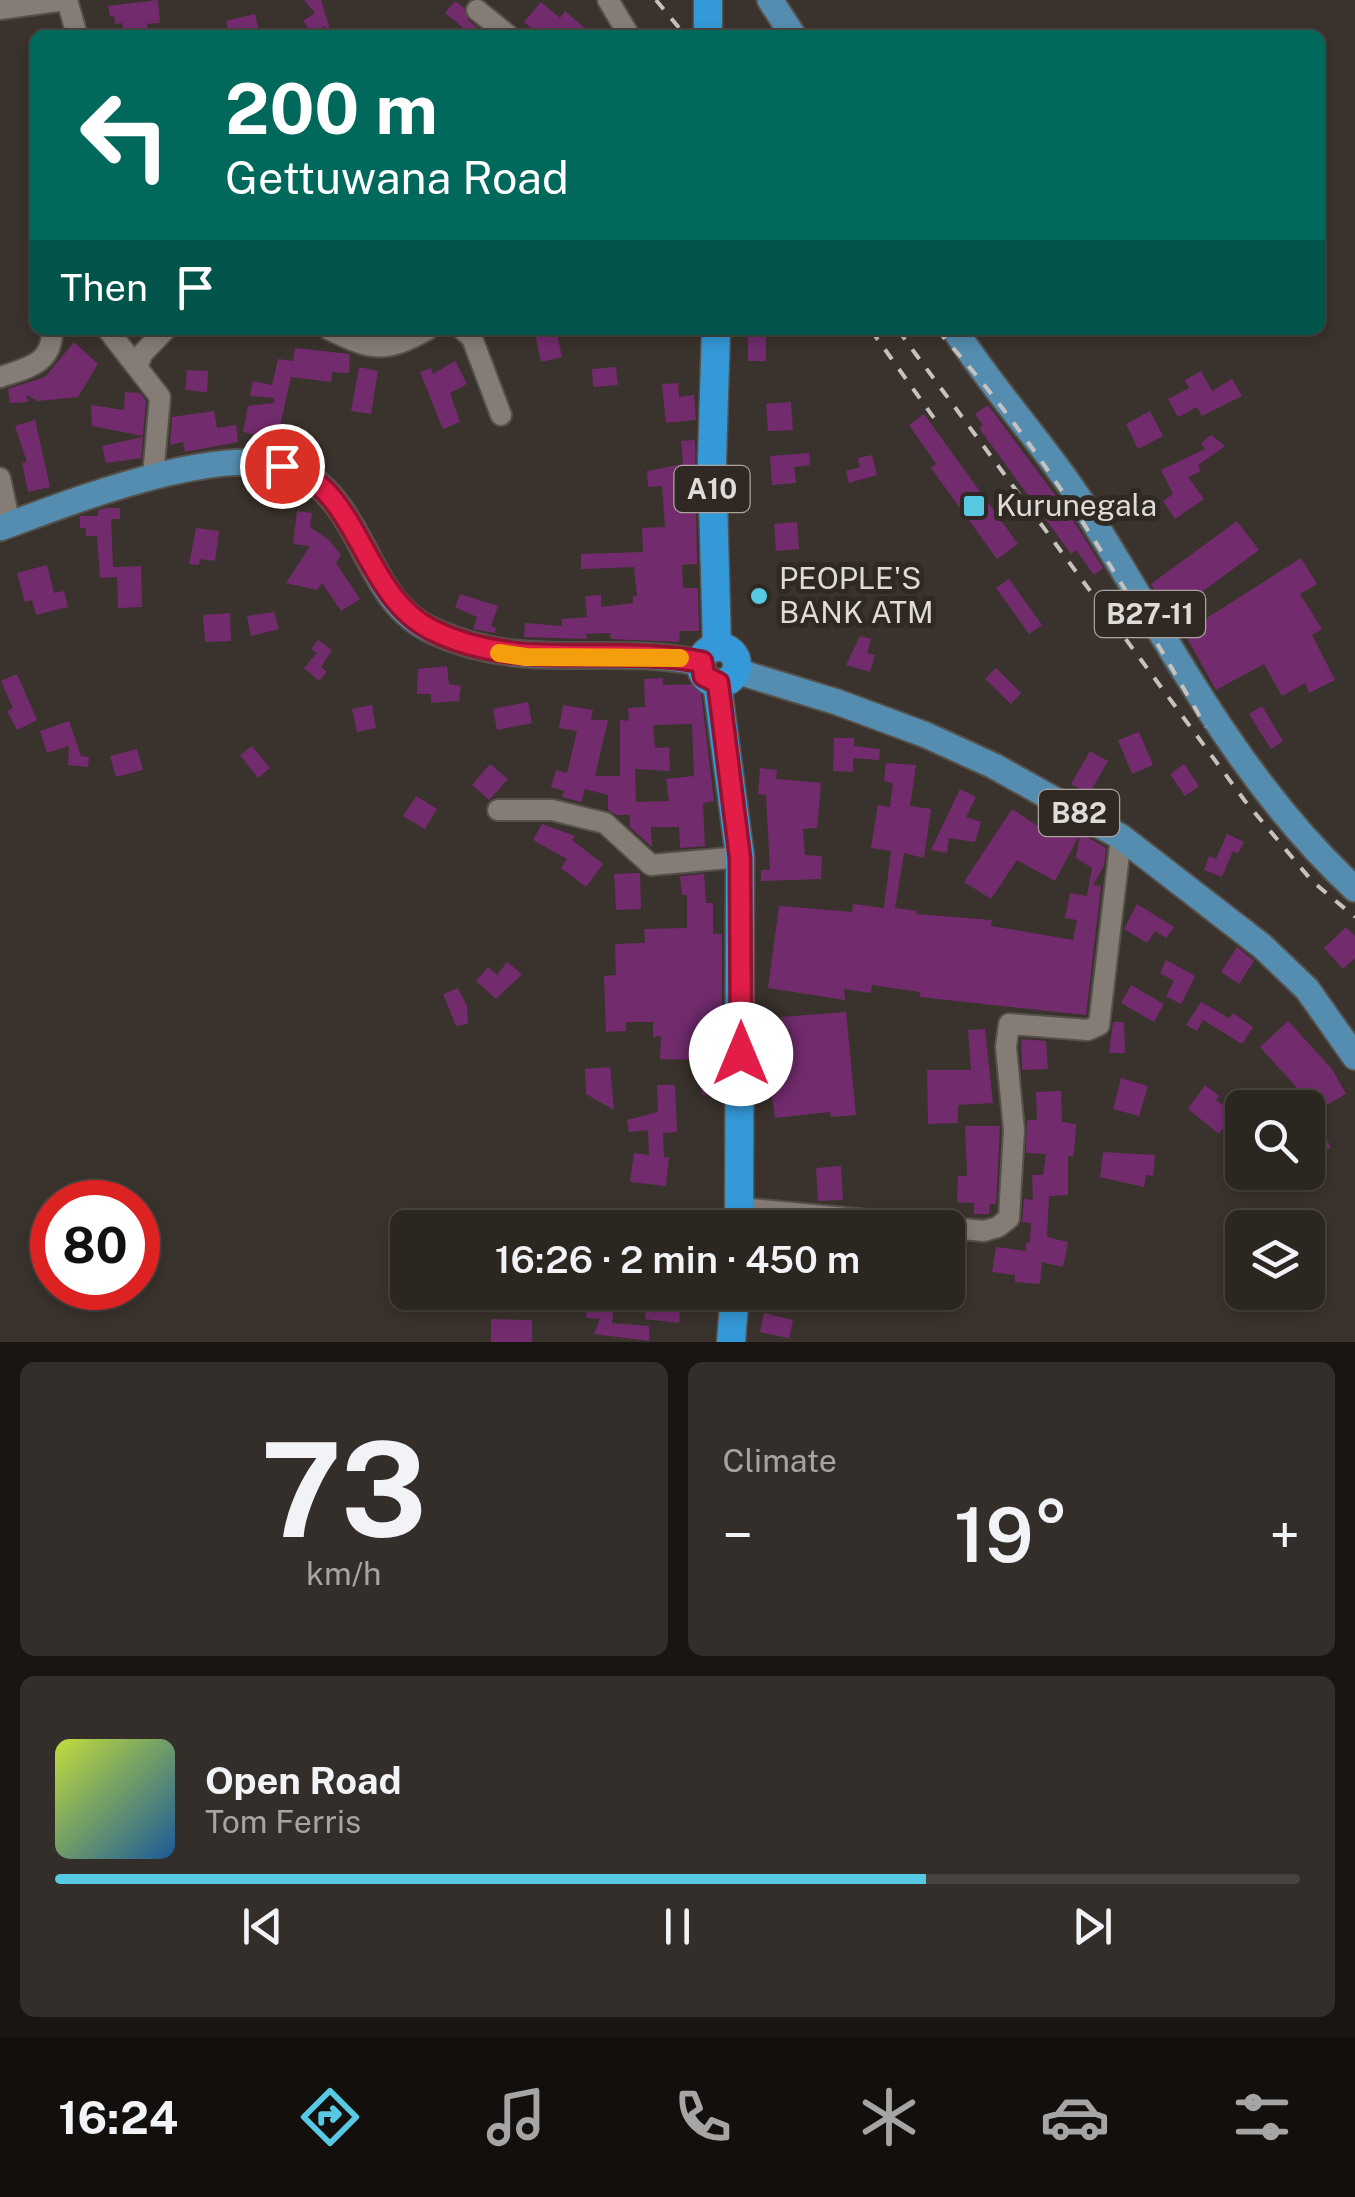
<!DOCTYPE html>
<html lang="en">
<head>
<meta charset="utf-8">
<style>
  :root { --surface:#2c2621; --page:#342e2a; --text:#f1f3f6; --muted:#a6a5a5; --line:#48433f; --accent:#57c9e2 }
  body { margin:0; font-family:"Public Sans",sans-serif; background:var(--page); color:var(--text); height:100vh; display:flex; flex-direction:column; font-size:38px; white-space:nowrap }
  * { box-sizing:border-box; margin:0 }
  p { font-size:32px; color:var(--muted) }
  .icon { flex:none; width:55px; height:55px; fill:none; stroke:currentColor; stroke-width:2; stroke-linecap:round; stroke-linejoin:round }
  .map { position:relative; height:1342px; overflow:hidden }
  .drawer { display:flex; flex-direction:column; gap:20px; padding:20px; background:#181512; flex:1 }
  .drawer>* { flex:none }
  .guide { position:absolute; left:30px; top:30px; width:1295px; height:305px; border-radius:15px; box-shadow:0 5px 15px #0003,0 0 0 2px var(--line); background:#00695c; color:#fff; overflow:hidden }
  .fabs { position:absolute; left:1225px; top:1090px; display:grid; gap:20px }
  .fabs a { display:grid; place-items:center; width:100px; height:100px; border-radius:15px; background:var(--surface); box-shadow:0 5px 15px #0003,0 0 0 2px var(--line); font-size:50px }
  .speed { position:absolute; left:30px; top:1180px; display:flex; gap:20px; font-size:50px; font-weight:700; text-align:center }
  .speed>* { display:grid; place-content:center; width:130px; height:130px; border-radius:50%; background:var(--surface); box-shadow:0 5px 15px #0003,0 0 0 2px var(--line); line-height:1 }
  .speed .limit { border:15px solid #d22; background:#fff; color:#111 }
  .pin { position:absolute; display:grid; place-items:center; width:85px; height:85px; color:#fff; margin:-42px; border:5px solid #fff; border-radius:50%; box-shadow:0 2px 10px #0007 }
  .me { position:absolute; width:110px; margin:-55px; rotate:0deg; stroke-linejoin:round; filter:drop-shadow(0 0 8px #0008) }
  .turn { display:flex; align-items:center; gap:35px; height:210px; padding:0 30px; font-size:45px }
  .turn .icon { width:130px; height:130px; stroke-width:2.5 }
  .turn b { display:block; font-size:70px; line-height:85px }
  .then { display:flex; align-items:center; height:95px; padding:0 30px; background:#0003; gap:20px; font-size:38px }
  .big { font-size:75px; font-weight:600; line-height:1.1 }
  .drawer .card { flex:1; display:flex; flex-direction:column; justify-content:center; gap:15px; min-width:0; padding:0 35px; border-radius:15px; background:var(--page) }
  .drawer .dial { align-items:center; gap:0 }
  .dial b { font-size:130px; line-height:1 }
  .song { display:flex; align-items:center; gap:30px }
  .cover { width:120px; height:120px; border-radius:15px; background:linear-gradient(135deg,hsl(70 70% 55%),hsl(210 70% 35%)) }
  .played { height:10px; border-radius:5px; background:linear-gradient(90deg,var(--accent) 70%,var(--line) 70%) }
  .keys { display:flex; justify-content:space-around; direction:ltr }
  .heat { display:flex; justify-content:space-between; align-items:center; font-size:55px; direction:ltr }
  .drawer .tiles { flex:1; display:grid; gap:20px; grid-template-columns:1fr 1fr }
  .card:last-child { grid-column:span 2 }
  .trip { position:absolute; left:390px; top:1210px; width:575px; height:100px; border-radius:15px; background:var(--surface); box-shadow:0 5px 15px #0003,0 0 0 2px var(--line); font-weight:600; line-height:100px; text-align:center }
  .tab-bar { display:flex; height:160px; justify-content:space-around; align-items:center; background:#120f0d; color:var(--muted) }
  .tab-bar .icon { width:70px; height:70px }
  .tab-bar .selected { color:var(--accent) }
  .tab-bar b { font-size:45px; color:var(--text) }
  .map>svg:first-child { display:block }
  .building { fill:#722c6e; fill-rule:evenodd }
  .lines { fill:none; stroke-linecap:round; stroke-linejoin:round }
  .minor-casing { stroke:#56504b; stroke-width:24 }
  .major-casing { stroke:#56504b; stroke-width:29 }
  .highway-casing { stroke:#56504b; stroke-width:31 }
  .minor { stroke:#857c75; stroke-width:20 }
  .major { stroke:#548db0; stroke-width:25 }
  .highway { stroke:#3499d8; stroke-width:28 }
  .rail { stroke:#c6c2bd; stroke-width:4; stroke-dasharray:12 12; stroke-linecap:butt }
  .route-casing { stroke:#92132f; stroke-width:25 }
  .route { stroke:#e11d48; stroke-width:18 }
  .slow { stroke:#f59e0b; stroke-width:18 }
  .poi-dot { fill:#57c9e2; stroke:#302822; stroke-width:4 }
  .labels { text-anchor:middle; stroke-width:10; stroke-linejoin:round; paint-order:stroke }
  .shield { fill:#302822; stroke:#aaa5a1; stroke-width:2.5 }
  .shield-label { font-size:28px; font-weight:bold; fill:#dfdbd7 }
  .poi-label { font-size:30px; fill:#dfdbd7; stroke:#302822; text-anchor:start }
</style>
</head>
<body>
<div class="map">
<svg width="1355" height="1342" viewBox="0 0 1355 1342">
  <rect width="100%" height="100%" fill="#3a322c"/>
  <path class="building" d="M158,0L160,23L147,24L149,35H124L122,23L115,24L114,16H110L108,6Z
    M304,0H321L331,33L324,26L313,35L303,21L315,13Z
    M455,1L464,8L468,20L486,35H461L466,30L445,13Z
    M541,2L560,18L565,11L593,35H539L524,22Z
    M255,14L260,35H230L226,21Z
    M534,330H556L562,357L541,362Z
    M748,337H766V361H748Z
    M74,342L98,364L78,397L38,401L26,395L29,402L10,403L8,389L45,377Z
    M295,348L350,354L349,373L332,372L331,382L291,377L277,439L243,432L248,406L274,403V398L250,396L253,381L272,385L278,359L293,361Z
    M455,361L467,384L450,393L460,422L443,429L420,372L431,368L433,374Z
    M359,367L378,371L371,414L351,411Z
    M616,367L618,385L593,387L592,369Z
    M187,370L208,371L207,392L185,390Z
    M1201,371L1212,391L1232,379L1242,396L1202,416L1197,407L1178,417L1168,399L1189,388L1185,380Z
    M678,383L679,397L694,395L696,420L666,423L662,384Z
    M125,392L140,393L146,401L143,436L92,426L91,405L124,410Z
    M791,402L793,430L768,431L766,404Z
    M988,405L1068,512L1103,568L1094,575L1076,550L1071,554L979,428L983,425L975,414Z
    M214,411L217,428L236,425L238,442L185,452L183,442L170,445L172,417Z
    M1150,411L1163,436L1138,449L1126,424Z
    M924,414L1018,544L997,559L931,468L936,464L909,425Z
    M35,420L50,487L28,492L22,463L27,462L15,426Z
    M1211,435L1225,446L1198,465L1201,471L1188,477L1204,499L1175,519L1163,501L1173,494L1161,470L1205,449L1201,443Z
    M143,437L141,458L106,463L102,446Z
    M695,440L697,564L682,565L683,588H698L699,631H680L679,642L611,639L610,633L586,634L587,639L524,637L525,623L562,626V619L587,617L585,596L601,595V607L633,603V596H637L634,567L581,569V554L643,552L642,528L665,527L662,486L648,487L647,471L683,464L681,441Z
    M809,453L810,465L794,467L796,483L772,485L770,456Z
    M872,455L877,475L849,483L846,471L860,467L858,458Z
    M106,508H120V519H111L113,567L141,566L142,607L118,608L117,577L100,578L97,536H86V528H80V516H98V510Z
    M297,511L312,513L310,527L329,540L341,555L336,563L360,599L341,611L322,583L317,590L286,583L310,546L293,544Z
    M1237,521L1259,550L1188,602L1202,621L1301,558L1317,584L1300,594L1322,629L1312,635L1335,680L1309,693L1305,683L1282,696L1264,664L1216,690L1178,622L1170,617L1151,584Z
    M797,522L799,549L776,551L774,524Z
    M196,528L219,531L215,561L200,559L199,565L189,564Z
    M47,565L54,593L64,591L68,607L36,615L32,600L25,602L17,573Z
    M1009,579L1042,625L1029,634L996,588Z
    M460,594L498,606L491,626L496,628L495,633L473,629L477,617L455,607Z
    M274,612L279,629L251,636L247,616Z
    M230,613L231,641L205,642L203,615Z
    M860,636L871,639L867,653L875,655L870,672L846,665Z
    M318,640L332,650L321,667L327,672L319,681L304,668L317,653L311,649Z
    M447,666L449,684L461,686L459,701L431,703V694H417L418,669Z
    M996,668L1021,693L1011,704L985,679Z
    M17,674L37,720L17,730L7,711L13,708L1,681Z
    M663,678V685L700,684L714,801L703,803L705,846L680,848L679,827H651L652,847L630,827V815H617L608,810V795L585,789L581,802L562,797L564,791L551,787L556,770L567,773L577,731L559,728L563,705L593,710L591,720H608L595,776H620V720L629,721L628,708L645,707L644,679ZM692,724L694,776L666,779L669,801L636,802L635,769L670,771L669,747L655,748L653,725Z
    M528,702L532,723L497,730L493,709Z
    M372,705L376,728L357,732L352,709Z
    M1262,706L1283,741L1271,749L1249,714Z
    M69,721L81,756L89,757L88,767L68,765L69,746L47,753L40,731Z
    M1139,732L1153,765L1132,774L1118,740Z
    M834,738H854V746L880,749L879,760L853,758V772L833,771Z
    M252,746L270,768L258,778L240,755Z
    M137,749L143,770L116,777L110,756Z
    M1090,751L1108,761L1089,794L1071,784Z
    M886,763L916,765L910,806L931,809L924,858L904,853L895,908L917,911L916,914L992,920L991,926L1073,940L1077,920L1065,918L1070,893L1087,896L1092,868L1076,858L1080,834L1055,881L1017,860L991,899L964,882L1012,809L1053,836L1061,822L1106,848L1104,866L1093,885L1101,886L1086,1015L920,997V992L872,985L871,993L844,989L845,1000L768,988L779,906L852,912L853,904L884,908L891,851L871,848L878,805L890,807L893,783L884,781Z
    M490,764L508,779L489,800L472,785Z
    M1184,764L1199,786L1185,796L1170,774Z
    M760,768L777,770L776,779L821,783L817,828L803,829L805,855L822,856L821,879L761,881V870H770L766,795L758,794Z
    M960,789L976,797L966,817L981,822L975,842L949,838L947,853L931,850Z
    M416,796L437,809L425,829L403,816Z
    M542,824L575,836L572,840L603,864L586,887L561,868L567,859L533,840Z
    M1227,834L1244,842L1238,853L1233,851L1222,877L1204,870L1209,856L1216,859Z
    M640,873L641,909L616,910L614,874Z
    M704,874L706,903H713V934H722V1034H719L721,1094L702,1095L701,1060L660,1059L661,1036L653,1037V1022H626V1031L606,1032L604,976L616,975L615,944L645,943L644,929L687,928V895H682L680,876Z
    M1137,904L1174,927L1166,938L1155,931L1147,943L1124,929Z
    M1346,927L1355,936V958L1343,969L1324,948Z
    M1237,947L1254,961L1239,984L1221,972Z
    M1166,960L1195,976L1181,1004L1166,996L1174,981L1160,973Z
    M507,962L522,974L496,999L476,981L488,967L497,975Z
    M1131,985L1164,1004L1154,1022L1121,1003Z
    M458,988L467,1006L468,1024L456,1026L443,994Z
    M1201,1002L1229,1018L1233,1013L1253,1027L1242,1044L1203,1020L1197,1031L1186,1025Z
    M846,1012L856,1115L831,1117L830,1112L775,1118L770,1082L776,1081L774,1056L784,1055L781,1017Z
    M1288,1021L1332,1069L1346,1094L1314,1112L1331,1148L1308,1158V1108H1290L1285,1097L1299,1090L1260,1047Z
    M1113,1022H1124L1125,1053H1109Z
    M985,1029L993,1103L958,1105V1123L928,1124L927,1070H971L968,1030Z
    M1021,1039L1046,1041L1048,1069L1022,1070Z
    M610,1067L614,1110L586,1094L585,1069Z
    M1121,1078L1148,1086L1139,1116L1113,1109Z
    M657,1085H675L677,1132L663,1133L664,1157H669L666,1186L630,1182L634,1153L649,1155L648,1130L629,1132L627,1120L658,1112Z
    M1205,1085L1219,1096L1216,1100L1234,1113L1219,1134L1188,1109Z
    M1061,1091L1062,1122L1076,1124L1075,1141L1073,1157L1068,1156V1195L1049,1196L1047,1237L1068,1242L1063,1267L1042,1262L1040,1284L1015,1282V1275L992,1272L996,1247L1026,1251V1243H1030L1031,1223L1022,1222L1024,1199L1033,1200L1032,1175H1043L1046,1154L1026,1153L1027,1120H1037L1036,1092Z
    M965,1126H1000L996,1204H990L989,1214H974V1203L957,1202L958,1176H967Z
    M1103,1152L1155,1155L1153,1176L1146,1175L1144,1187L1100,1177Z
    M841,1166L843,1200L818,1201L816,1168Z
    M479,1292H543L540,1305L533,1303L532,1309L479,1297Z
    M589,1292H604L603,1306L614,1307L612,1323L649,1326V1341L594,1334L600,1319L586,1318Z
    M648,1292L704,1293L703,1305L681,1303L679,1323L645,1319Z
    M764,1313L793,1320L789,1338L760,1332Z
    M491,1319L532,1320V1342H491Z"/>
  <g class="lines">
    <defs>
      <path id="minor" d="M67,0L77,35
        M608,0L629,35
        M0,9L65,0
        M477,10L508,35
        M108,330L160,397L153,476
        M330,330C373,351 385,353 427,330
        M463,330L472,338L501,415
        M138,365L142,354L165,330
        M0,377C27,368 53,364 52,330
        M0,478L10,524
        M498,810H552L605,823L651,865L740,857
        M740,1208L984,1231L998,1227L1009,1218L1014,1130L1006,1047L1009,1024L1088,1030L1099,1025L1121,837"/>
      <path id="major" d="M770,0L793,35
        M955,330C993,390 1043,443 1082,503C1167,637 1237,780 1355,889
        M0,528C69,503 231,437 300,472C322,483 339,505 351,526C375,566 387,610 433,631C526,674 608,643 701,663
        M736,671L837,702L926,735L994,766L1121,837L1262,946L1307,989L1355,1057"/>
      <path id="highway" d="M708,35V0
        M716,330L712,460L717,647
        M701 665a18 18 0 1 1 36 0a18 18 0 1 1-36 0Z
        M717,683L740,857L739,1228
        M731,1342L735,1292"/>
    </defs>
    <use href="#minor" class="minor-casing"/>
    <use href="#major" class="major-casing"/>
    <use href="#highway" class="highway-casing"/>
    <use href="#minor" class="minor"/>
    <use href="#major" class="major"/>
    <use href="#highway" class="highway"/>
    <path class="rail" d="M656,0L685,35
      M871,330L939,425
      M898,330L1245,801L1312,881L1355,917
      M937,330C1045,448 1126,589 1206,727"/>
  </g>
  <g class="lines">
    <defs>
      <path id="route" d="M282,466C361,485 360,594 432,630C518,673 611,644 702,662L704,676L718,683L740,858L741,1054"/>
    </defs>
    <use href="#route" class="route-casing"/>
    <use href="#route" class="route"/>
    <path class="slow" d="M499,653L526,657L680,658"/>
  </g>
  <g class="poi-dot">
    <rect x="962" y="494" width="24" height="24" rx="5"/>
    <circle cx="759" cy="596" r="10"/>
  </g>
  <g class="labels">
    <g class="shield">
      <rect x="674.5" y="466" width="75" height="46" rx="8"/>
      <rect x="1095" y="591" width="110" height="46" rx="8"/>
      <rect x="1039" y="790" width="80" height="46" rx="8"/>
    </g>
    <g class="shield-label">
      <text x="712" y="499">A10</text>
      <text x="1150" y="624">B27-11</text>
      <text x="1079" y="823">B82</text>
    </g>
    <g class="poi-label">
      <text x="996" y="516">Kurunegala</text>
      <text x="779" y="589">PEOPLE'S<tspan x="779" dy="34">BANK ATM</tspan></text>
    </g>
  </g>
</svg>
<div class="fabs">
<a><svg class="icon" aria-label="search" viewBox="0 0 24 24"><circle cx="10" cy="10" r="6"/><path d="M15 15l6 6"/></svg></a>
<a><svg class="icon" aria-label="layers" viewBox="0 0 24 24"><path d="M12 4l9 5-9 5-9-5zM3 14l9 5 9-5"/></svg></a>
</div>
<div class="speed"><div class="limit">80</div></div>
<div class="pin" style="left:282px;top:466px;background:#d93025"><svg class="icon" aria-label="arrive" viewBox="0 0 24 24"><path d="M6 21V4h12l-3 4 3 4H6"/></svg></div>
<svg class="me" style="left:741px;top:1054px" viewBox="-20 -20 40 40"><circle r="19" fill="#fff"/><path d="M0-13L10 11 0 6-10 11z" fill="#e11d48"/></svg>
<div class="trip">16:26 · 2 min · 450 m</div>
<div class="guide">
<div class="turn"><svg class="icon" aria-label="left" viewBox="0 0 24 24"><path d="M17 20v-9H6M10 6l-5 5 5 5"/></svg><div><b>200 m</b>Gettuwana Road</div></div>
<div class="then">Then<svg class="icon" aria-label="arrive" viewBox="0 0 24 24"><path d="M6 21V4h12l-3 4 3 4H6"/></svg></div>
</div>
</div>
<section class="drawer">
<div class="tiles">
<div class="card dial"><b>73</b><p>km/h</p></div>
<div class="card"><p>Climate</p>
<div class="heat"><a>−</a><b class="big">19°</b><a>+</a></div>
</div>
<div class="card">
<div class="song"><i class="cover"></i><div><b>Open Road</b><p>Tom Ferris</p></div></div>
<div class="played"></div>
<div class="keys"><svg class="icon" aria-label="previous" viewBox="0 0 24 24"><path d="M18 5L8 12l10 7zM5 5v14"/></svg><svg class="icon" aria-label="pause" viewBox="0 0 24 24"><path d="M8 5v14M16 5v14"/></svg><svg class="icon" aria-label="next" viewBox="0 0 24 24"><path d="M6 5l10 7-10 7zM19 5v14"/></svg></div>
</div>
</div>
</section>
<nav class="tab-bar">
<b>16:24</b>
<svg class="icon selected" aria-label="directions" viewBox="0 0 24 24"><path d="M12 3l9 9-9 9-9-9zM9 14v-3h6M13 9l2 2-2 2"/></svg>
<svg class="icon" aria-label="music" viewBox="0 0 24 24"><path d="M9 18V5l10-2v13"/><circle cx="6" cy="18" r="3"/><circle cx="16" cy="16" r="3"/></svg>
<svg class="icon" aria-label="phone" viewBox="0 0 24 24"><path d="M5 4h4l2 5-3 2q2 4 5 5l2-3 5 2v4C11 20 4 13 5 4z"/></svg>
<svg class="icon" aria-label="climate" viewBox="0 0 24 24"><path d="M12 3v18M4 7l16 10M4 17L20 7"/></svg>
<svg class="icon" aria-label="car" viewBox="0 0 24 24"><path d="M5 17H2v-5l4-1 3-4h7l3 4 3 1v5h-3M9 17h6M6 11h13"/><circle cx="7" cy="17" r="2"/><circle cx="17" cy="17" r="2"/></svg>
<svg class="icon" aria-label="filters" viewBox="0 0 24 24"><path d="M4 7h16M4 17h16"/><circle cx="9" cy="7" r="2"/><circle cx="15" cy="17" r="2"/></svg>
</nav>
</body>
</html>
